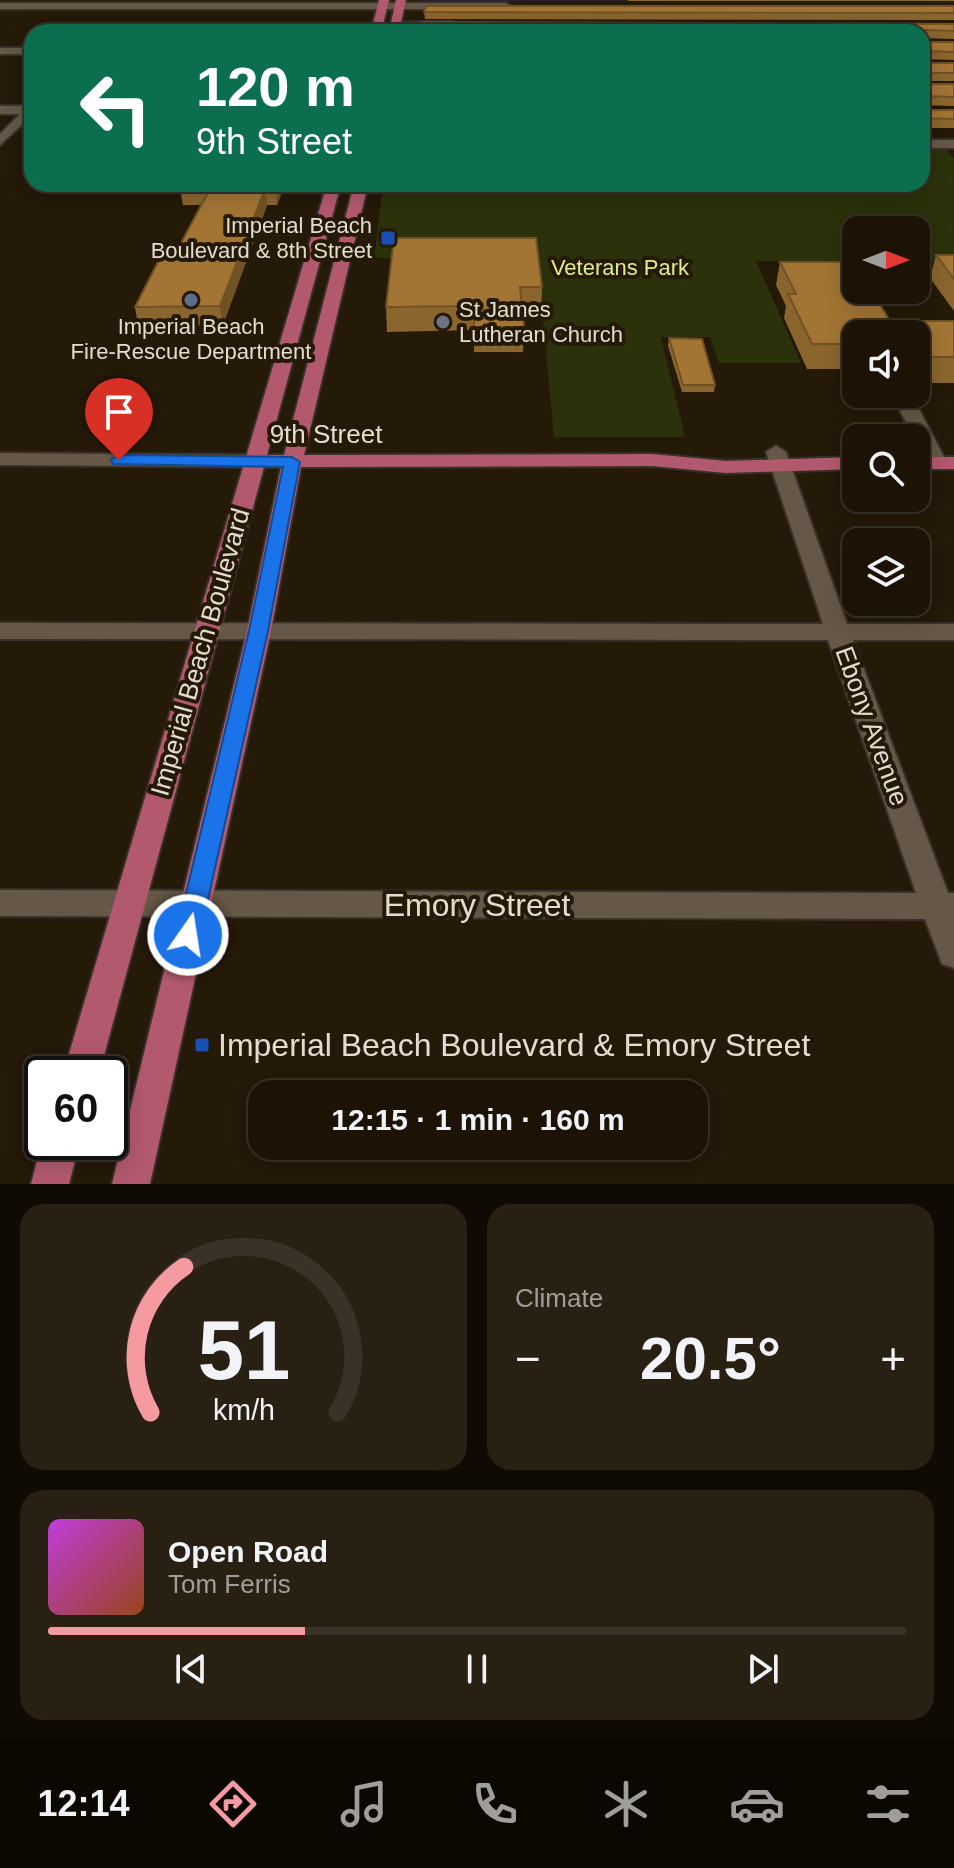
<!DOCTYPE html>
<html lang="en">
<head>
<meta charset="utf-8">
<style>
  :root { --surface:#1c1306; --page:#292014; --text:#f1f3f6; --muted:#a09e9b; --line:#3a3228; --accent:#f49aa0 }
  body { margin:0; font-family:Helvetica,sans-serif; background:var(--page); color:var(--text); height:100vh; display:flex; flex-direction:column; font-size:30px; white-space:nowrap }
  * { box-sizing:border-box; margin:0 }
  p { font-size:26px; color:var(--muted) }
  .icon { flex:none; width:44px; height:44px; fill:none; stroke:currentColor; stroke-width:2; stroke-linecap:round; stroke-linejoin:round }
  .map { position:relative; height:1184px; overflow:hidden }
  .panel { display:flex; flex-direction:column; gap:20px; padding:20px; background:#0f0a03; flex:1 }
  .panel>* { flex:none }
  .banner { position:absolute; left:24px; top:24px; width:906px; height:168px; border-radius:24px; box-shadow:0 4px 20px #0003,0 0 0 2px var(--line); background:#0b6e4f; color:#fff; overflow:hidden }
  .needle { width:52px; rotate:90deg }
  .buttons { position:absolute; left:842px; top:216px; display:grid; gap:16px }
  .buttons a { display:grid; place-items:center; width:88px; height:88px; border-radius:16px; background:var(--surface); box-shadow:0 4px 20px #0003,0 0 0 2px var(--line); font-size:40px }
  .speed { position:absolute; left:24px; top:1056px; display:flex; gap:16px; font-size:40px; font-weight:700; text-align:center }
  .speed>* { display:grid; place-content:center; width:104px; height:104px; border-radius:50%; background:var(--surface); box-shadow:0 4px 20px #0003,0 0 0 2px var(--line); line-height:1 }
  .speed .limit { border:4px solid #111; border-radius:12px; background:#fff; color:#111 }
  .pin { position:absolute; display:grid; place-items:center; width:68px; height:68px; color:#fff; margin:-82px -34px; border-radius:50% 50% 50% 0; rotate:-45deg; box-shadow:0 0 8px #0007 }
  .pin .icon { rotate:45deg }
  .me { position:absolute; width:88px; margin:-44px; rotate:13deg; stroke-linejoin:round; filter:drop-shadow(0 0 6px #0008) }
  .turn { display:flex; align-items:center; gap:28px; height:168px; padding:0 40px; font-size:36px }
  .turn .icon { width:104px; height:104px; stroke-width:2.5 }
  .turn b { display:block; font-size:56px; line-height:68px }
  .big { font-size:60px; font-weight:800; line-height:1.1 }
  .panel .widget { flex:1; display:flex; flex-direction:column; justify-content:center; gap:12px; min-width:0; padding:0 28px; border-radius:24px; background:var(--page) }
  .panel .dial { align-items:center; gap:0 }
  .dial svg { height:208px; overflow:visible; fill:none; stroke:var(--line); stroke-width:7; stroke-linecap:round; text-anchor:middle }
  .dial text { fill:var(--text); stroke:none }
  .song { display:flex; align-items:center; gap:24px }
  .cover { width:96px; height:96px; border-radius:12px; background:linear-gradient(135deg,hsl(290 70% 55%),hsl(20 70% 35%)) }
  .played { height:8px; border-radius:4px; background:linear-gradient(90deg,var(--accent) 30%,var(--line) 30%) }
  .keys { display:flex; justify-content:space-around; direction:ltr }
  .heat { display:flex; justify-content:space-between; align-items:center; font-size:44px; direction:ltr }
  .panel .tiles { flex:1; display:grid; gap:20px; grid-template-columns:1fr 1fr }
  .widget:last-child { grid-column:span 2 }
  .trip { position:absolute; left:248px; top:1080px; width:460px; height:80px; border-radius:24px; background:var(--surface); box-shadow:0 4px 20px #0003,0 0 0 2px var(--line); font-weight:800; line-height:80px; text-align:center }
  .tab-bar { display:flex; height:128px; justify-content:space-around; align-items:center; background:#0b0802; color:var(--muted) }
  .tab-bar .icon { width:56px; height:56px }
  .tab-bar .on { color:var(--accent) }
  .tab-bar b { font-size:36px; color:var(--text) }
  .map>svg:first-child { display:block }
  .education { fill:#2a1e2b }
  .green { fill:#2b310a }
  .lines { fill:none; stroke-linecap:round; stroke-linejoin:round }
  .minor-casing { stroke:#39302a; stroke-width:4 }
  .major-casing { stroke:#39302a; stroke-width:4 }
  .minor { fill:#665846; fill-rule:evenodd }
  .major { fill:#b3596e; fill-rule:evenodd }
  .wall { fill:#8b652e }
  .shaded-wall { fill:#715225 }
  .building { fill:#a27535; stroke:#715225; stroke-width:2 }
  .route { fill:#1a73e8; stroke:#114b97; stroke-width:2 }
  .transit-dot { fill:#1a4fb4; stroke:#251908; stroke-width:3 }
  .service-dot { fill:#5c6f8a; stroke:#251908; stroke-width:3 }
  .worship-dot { fill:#6b7280; stroke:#251908; stroke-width:3 }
  .labels { text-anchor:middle; stroke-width:8; stroke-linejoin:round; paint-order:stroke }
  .far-poi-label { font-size:22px; fill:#e4dcd1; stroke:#251908; text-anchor:end }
  .far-park-label { font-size:22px; fill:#de8; stroke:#251908 }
  .street-label { font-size:26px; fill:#e4dcd1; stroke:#251908 }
  .near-street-label { font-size:32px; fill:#e4dcd1; stroke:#251908 }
  .near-poi-label { font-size:32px; fill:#e4dcd1; stroke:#251908; text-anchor:start }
</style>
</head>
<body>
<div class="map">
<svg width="954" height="1184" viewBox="0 0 954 1184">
  <rect width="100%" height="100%" fill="#251908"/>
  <path class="education" d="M954,0V2L419,1V0Z"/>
  <path class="green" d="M922,149H945L954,158V262H916V230H856V262L756,261L801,363H719L710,337H661L685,437H554L537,259L374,258L383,184H922Z"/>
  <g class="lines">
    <defs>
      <path id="minor" d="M0,3H506L511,6L506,9H0Z
        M452,22L455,27L396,28L391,25L396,22Z
        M0,48H32V54H0Z
        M0,106H32V115L0,145V134L20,114H0Z
        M922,140H954V148H922Z
        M910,405L920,411L947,463L944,467H930L927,463L900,411Z
        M776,446L786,452L847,624H954V640H853L948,893H954V968L942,964L925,919L0,916V890L916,893L828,640L0,639V623L823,624L766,452Z
        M0,453L253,455L263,461L253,467L0,465Z"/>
      <path id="major" d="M379,0H389L381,32H371Z
        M396,0H406L399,32H389Z
        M327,184H341L267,455H284L354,184H368L304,455L652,454L726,461L856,457V469L726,473L652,466L301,467L271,631L150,1184H112L247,631L281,467H264L99,1074H63Z
        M916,457H954V469H916Z
        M42,1142H80L69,1184H31Z"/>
    </defs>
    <use href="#minor" class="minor-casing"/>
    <use href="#major" class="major-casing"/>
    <use href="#minor" class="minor"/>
    <use href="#major" class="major"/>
  </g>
  <path class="wall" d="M628,0H954V1H628Z
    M954,6V20L425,19L424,12Z
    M421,22L954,24V39L922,38V32H419Z
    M924,42H954V60L922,59Z
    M922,61L924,63H954V81H923L924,84H954V106L922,105Z
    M922,108L924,110H954V128H922Z
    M183,184H285L277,205H267L223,325L138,326L135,307L173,258L201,205H183L180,189Z
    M404,184H544V188L505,194L404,189Z
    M394,238L542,287L541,311H523L524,327L523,352H474V330L387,332L386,307Z
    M936,255H954V311L930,278Z
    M780,262L890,321H954V383H916V334H856V382L849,369H807L784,318L786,306L776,285Z
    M669,338L715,385L714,392H682L668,346Z"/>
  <path class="shaded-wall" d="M278,184H285L277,205L276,189Z
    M505,184H544V188L505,194Z
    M265,189L267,205L223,325L220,306Z"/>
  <path class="building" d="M426,6H954V13L424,12Z
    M421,22L954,24V31L924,30L922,35V32H747L743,27L679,26L682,32H419Z
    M922,40L924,42H954V52L924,51L922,56Z
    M922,61L924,63H954V73H924L922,74Z
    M922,79L924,84H954V97L924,96L922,103Z
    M922,108L924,110H954V119L922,118Z
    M183,184H278L276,189H265L220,306L135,307L160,258H173L210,189H180Z
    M394,238H536L542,287H520L524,327H474V306L386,307Z
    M936,255H954V279Z
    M780,262H854L856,265V290H871L890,321H954V357H916V334H856V346L855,344H812L788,294H796Z
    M669,338L702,339L715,385H683Z"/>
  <path class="route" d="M119,455L292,457L300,462L268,631L200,935L197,943L188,946L179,943L176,935L249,631L283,467L113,464L111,460Z"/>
  <g class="transit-dot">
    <rect x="380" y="230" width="16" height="16" rx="4"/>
    <rect x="194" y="1037" width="16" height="16" rx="4"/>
  </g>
  <circle class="service-dot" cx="191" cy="300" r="8"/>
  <circle class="worship-dot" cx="443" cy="322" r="8"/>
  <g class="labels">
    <g class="far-poi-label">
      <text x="372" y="233">Imperial Beach<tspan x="372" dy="25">Boulevard &amp; 8th Street</tspan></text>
      <text x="459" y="317" text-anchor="start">St James<tspan x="459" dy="25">Lutheran Church</tspan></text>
      <text x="191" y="334" text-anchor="middle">Imperial Beach<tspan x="191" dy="25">Fire-Rescue Department</tspan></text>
    </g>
    <g class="far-park-label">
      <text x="620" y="275">Veterans Park</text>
    </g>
    <g class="street-label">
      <text x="326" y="443">9th Street</text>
      <text transform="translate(200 652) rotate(-74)" y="9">Imperial Beach Boulevard</text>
      <text transform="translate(872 726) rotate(70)" y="9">Ebony Avenue</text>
    </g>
    <g class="near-street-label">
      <text x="477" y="916">Emory Street</text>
    </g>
    <g class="near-poi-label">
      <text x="218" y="1056">Imperial Beach Boulevard &amp; Emory Street</text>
    </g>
  </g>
</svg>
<div class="buttons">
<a><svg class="needle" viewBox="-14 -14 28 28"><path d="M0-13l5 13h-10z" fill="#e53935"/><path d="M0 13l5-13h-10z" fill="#a09e9b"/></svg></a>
<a><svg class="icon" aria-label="sound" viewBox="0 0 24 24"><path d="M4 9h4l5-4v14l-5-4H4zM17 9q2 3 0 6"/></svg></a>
<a><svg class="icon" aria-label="search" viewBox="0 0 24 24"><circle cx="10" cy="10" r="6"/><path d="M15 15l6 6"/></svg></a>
<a><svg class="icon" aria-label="layers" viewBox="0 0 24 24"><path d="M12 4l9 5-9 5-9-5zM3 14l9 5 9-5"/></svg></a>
</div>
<div class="speed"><div class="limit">60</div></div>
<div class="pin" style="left:119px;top:460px;background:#d93025"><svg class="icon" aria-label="arrive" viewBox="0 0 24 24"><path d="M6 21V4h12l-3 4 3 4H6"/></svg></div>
<svg class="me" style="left:188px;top:935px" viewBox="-20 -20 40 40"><circle r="17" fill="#1a73e8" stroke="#fff" stroke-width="3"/><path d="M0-11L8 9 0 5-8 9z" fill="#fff"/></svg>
<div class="trip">12:15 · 1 min · 160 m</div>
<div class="banner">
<div class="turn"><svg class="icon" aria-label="left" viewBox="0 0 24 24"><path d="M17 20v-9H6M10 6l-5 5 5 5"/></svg><div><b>120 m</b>9th Street</div></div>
</div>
</div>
<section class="panel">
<div class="tiles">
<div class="widget dial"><svg viewBox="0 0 100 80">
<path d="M14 69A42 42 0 1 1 86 69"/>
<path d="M14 69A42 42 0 0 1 27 13" stroke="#f49aa0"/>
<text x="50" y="56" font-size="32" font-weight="700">51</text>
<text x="50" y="72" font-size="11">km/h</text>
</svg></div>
<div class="widget"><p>Climate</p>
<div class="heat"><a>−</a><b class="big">20.5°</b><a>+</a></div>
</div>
<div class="widget">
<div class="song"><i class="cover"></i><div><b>Open Road</b><p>Tom Ferris</p></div></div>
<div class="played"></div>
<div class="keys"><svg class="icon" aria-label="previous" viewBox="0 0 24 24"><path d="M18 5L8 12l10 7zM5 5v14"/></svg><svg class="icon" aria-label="pause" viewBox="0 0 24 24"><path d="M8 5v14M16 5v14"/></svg><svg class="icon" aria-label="next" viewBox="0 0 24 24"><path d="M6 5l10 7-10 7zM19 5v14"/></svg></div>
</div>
</div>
</section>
<nav class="tab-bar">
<b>12:14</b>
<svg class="icon on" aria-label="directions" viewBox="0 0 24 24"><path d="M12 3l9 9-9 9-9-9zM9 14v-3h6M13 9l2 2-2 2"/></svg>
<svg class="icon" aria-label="music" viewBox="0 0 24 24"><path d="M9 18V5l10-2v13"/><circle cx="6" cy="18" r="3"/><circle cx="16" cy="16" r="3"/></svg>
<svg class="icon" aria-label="phone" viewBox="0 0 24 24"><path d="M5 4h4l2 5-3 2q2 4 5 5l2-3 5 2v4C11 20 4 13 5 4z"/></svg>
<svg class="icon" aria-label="climate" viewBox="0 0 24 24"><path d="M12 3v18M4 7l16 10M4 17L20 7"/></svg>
<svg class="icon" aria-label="car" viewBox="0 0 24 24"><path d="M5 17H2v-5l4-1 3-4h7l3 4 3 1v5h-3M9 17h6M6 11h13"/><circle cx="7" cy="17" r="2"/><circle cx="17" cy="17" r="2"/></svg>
<svg class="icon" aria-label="filters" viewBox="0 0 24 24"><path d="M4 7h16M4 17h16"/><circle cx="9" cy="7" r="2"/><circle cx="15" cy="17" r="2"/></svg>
</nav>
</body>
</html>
